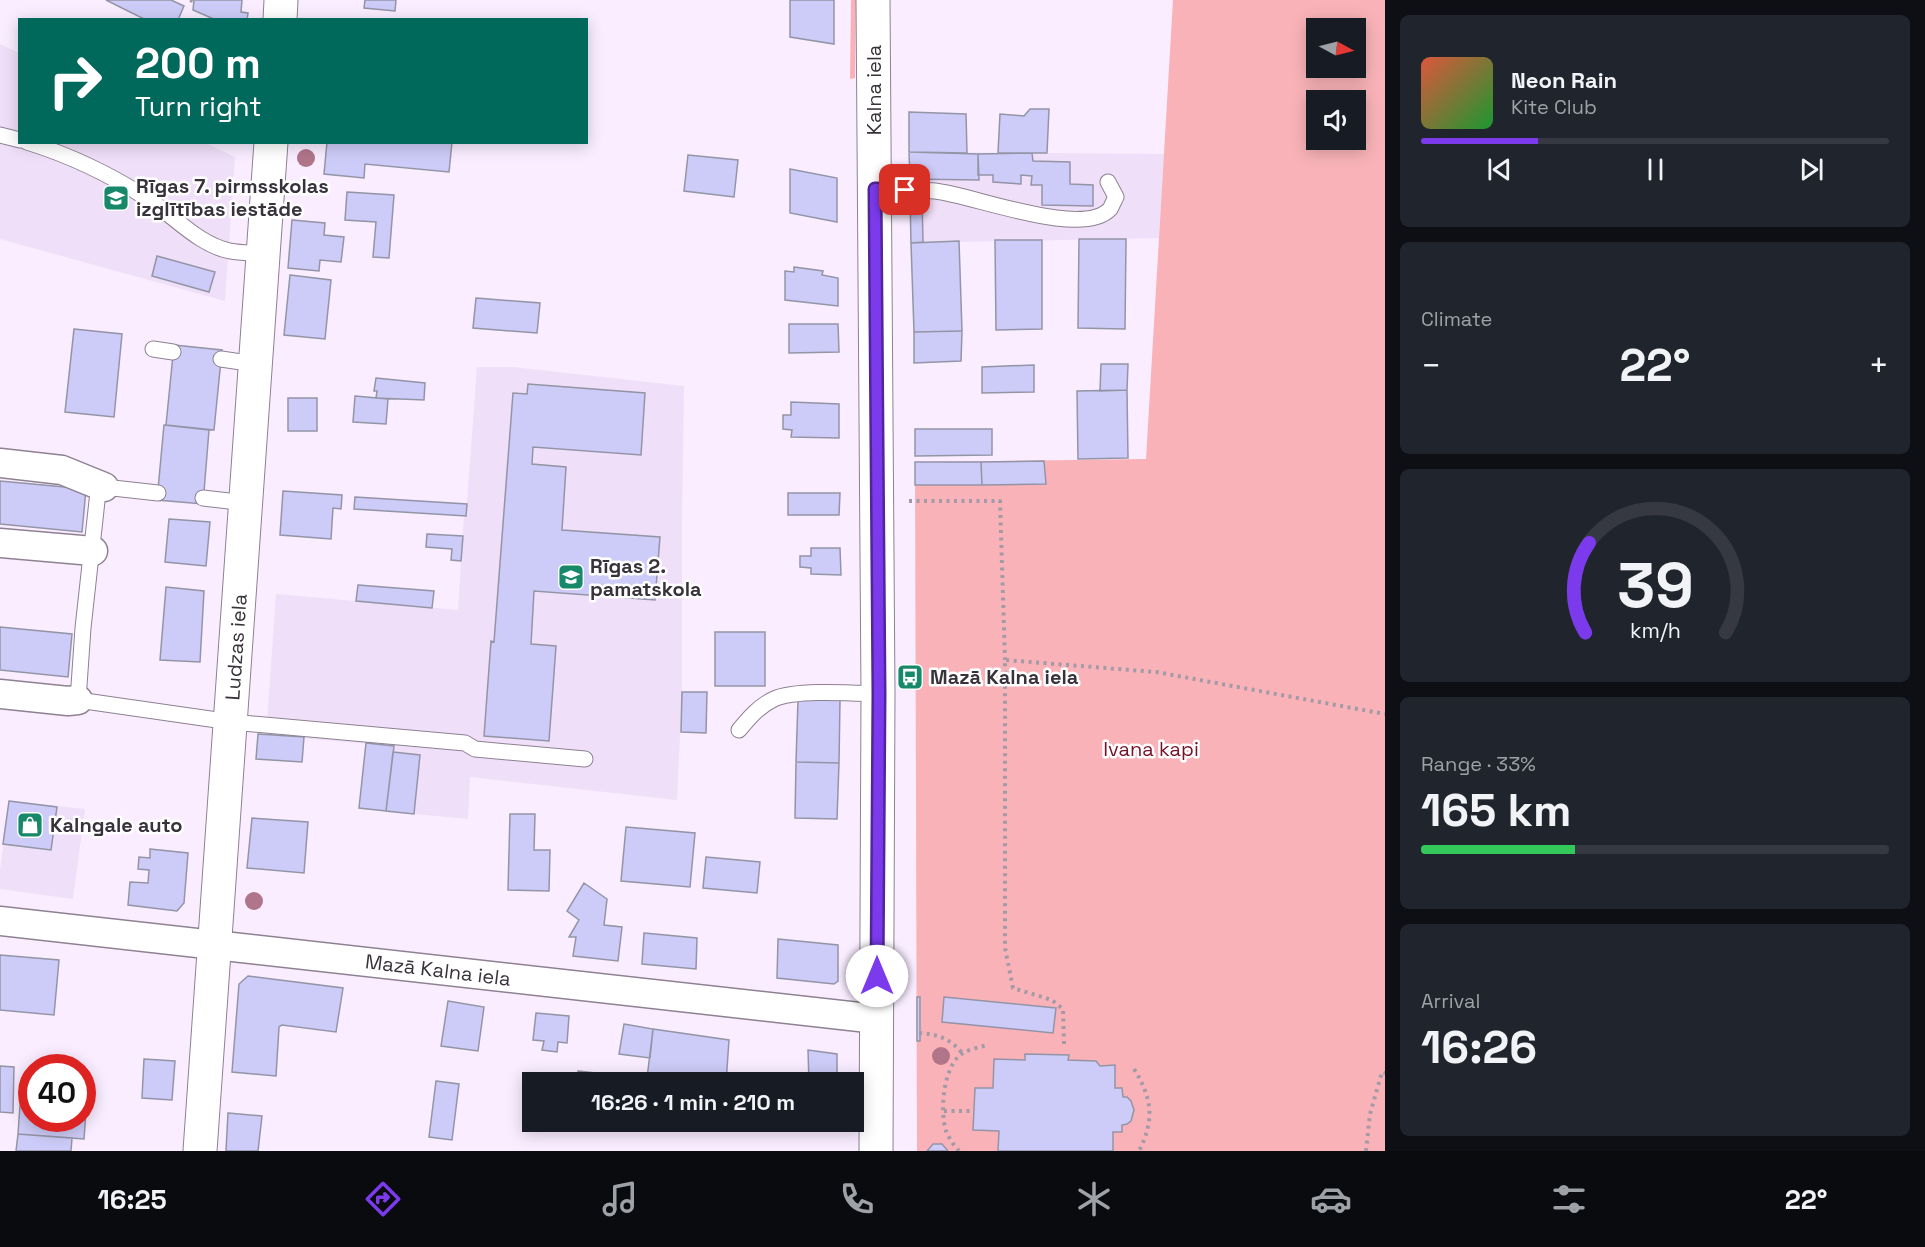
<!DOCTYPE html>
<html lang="en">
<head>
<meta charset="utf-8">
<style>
  :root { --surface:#171b24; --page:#20242c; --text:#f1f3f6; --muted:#9ea1a6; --line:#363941; --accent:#7c3aed }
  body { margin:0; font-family:"Space Grotesk",sans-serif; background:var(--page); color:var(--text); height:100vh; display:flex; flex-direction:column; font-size:22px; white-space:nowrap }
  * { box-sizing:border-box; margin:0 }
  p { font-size:20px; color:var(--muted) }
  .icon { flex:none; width:33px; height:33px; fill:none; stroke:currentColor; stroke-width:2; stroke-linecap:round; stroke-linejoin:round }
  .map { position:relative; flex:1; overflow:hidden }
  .sheet { display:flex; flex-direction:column; gap:15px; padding:15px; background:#0d0f14; width:540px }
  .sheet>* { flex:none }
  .top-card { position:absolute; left:18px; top:18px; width:570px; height:126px; border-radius:0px; box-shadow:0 3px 15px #0003; background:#00695c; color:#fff; overflow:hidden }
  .needle { width:39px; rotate:97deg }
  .buttons { position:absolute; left:1306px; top:18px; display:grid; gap:12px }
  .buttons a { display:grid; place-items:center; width:60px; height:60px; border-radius:0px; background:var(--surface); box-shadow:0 3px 15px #0003; font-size:30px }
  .speed { position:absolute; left:18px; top:1054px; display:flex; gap:12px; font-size:30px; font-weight:700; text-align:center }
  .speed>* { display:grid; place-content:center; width:78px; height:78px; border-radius:50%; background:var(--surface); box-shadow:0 3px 15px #0003; line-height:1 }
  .speed .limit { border:9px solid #d22; background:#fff; color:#111 }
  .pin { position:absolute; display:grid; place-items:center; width:51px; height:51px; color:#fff; margin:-26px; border-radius:12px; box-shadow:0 3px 9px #0006 }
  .me { position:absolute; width:66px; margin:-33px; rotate:0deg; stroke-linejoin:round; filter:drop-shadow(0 0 4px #0008) }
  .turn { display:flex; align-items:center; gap:21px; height:126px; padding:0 18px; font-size:27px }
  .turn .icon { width:78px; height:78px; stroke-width:2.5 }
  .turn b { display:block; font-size:42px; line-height:51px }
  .big { font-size:45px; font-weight:700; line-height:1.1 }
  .sheet .card { flex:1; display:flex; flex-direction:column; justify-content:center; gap:9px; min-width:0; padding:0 21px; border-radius:9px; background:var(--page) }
  .sheet .dial { align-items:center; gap:0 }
  .dial svg { height:156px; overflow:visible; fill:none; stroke:var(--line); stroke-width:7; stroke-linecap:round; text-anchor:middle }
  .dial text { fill:var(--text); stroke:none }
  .song { display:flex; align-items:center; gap:18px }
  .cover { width:72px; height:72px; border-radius:9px; background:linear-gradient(135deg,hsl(10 70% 55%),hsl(130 70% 35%)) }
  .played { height:6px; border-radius:3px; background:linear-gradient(90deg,var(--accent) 25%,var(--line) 25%) }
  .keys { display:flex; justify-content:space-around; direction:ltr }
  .heat { display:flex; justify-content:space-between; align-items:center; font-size:33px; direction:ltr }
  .charge { height:9px; border-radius:4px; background:linear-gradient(90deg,#34c759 33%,var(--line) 0) }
  .trip { position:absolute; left:522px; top:1072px; width:342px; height:60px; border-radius:0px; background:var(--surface); box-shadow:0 3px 15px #0003; font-weight:700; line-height:60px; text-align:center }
  .dock { display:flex; height:96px; justify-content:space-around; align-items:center; background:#090b0e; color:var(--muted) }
  .dock .icon { width:42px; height:42px }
  .dock .current { color:var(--accent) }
  .dock b { font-size:27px; color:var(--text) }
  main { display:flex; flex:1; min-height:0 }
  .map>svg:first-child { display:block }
  .built { fill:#f0dff8 }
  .green { fill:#f9b3b8; fill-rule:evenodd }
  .building { fill:#cdccf8; stroke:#9494a7; stroke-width:1.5 }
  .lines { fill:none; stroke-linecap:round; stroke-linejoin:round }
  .service-casing { stroke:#8d8192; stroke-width:17 }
  .minor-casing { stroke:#8d8192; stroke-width:31 }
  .tertiary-casing { stroke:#8d8192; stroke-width:35 }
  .path { stroke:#a39aa7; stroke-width:4; stroke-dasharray:3 4.5; stroke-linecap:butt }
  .service { stroke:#fff; stroke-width:15 }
  .minor { stroke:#fff; stroke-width:28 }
  .tertiary { stroke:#fff; stroke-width:33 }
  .tree { fill:#b17589 }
  .route-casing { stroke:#51269a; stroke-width:15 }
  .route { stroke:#7c3aed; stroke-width:10 }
  .labels { text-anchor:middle; stroke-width:5; stroke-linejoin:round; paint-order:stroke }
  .street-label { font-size:20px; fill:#38333a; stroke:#fff }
  .poi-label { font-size:20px; font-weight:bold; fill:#38333a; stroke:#fff; text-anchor:start }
  .park-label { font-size:20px; fill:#761229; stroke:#fff }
</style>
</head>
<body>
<main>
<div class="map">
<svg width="1385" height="1151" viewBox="0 0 1385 1151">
  <rect width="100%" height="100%" fill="#f9edff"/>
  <path class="built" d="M0,44L19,53L20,142L205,143L235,157L225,301L0,239Z
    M909,152L1164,154L1159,238L911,243Z
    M477,367H513L684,386L682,524V692L677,800L470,777L468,819L414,814L420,755L393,752V746L266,735L276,594L458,610L464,516L466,515Z
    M9,801L85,809L73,899L0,889V871Z"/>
  <path class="green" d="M851,0H856L855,78L850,79Z
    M1173,0H1385V1151H917L915,462L1146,459ZM1317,28H1356V68H1317ZM1317,100H1356V140H1317Z"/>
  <path class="building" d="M106,0H171L184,6L178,20H146Z
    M194,0H242L241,12L248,13L247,20H216L193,10Z
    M365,0H396L395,11L364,8Z
    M790,0H834V44L790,37Z
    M1030,109H1049L1047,153H998L1000,114L1024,116Z
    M909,112L966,114L967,153L909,152Z
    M327,142H452L449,172L365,164L364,178L324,174Z
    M909,152L978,154L979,180L910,179Z
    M1032,153L1033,161L1070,162V184L1093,185V206L1042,205V185H1031L1032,176L1021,175V184L993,182V175H978V154Z
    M688,155L738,160L734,197L684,191Z
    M790,169L837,178V222L790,213Z
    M347,192L394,195L389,258L373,257L376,222L345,220Z
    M910,198H922L923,242L911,243Z
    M292,220L325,223L324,235L344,237L341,262L320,260L319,271L288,268Z
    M1079,239H1126L1125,329L1078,328Z
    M995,240H1042V329L996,330Z
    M959,241L962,331L914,332L911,243Z
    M157,256L215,272L209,292L152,276Z
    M794,267L823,271L822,275L838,278V306L785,300V271L794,272Z
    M290,275L331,280L325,339L284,335Z
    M476,298L540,303L537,333L473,328Z
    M789,324H838L839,352L789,353Z
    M74,329L122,334L114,417L65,412Z
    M962,331L961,361L914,363V332Z
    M174,345L222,350L214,430L166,425Z
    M1101,364H1128L1127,390L1100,391Z
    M1034,365V392L982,393V367Z
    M376,378L425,383L424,400L376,398L377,391H374Z
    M528,384L645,393L641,455L533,447L532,464L566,467L562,530L660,537L655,600L534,591L531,644L556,646L549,741L484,736L491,641L494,642L513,393L527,394Z
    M1127,390L1128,458L1078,459L1077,391Z
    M355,396L388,399L386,424L353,422Z
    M288,398H317V431H288Z
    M791,402L839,404V438L791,437L792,430L783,429V415H791Z
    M164,425L209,430L203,504L157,500Z
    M915,429H992V455L915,456Z
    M1044,461L1046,484L982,485L981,462Z
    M915,462H981L982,485H915Z
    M0,481L86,489L82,532L0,524Z
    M283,491L342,495L341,509L333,508L331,539L280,535Z
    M788,493H840L839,515H788Z
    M355,497L467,504L466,516L354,509Z
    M169,519L210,522L206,566L165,562Z
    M427,534L463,536L461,561L451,560L452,549L426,547Z
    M811,548H840L841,575L811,574V568L800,567V556H811Z
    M358,585L434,591L432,608L356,601Z
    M166,587L204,591L200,662L160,660Z
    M0,627L72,634L68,677L0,670Z
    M715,632H765V686H715Z
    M682,692H707L706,733L681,732Z
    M798,700H840L839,763L796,762Z
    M258,734L304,737L302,762L256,759Z
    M366,743L394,746L386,811L359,808Z
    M393,752L420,755L414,814L386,811Z
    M796,762L839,763L837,819L795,818Z
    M9,801L57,807L51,850L3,844Z
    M510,814H535L534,850H550L549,891L508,890Z
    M252,818L308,822L304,873L247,868Z
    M626,827L695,833L690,887L621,881Z
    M150,849L188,853L184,903L177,911L128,905L130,882L148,883L149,870L138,869L139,857L150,858Z
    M706,857L760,862L757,893L703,888Z
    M584,883L607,899L604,925L622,927L618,961L573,956L576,937H569L579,920L567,911Z
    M644,933L697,938L696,969L642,964Z
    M778,939L838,945V981L834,984L777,978Z
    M0,955L59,960L54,1015L0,1010Z
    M248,976L343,988L336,1032L282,1025L279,1027L276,1076L232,1072L239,984Z
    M917,997H920V1041H917Z
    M944,997L1056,1008L1053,1033L942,1022Z
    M448,1001L484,1007L478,1051L441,1046Z
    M536,1013L569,1016L567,1043L558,1042L557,1052L542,1050L544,1041L533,1040Z
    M624,1024L653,1029L650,1058L619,1054Z
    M653,1029L729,1040L726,1083H684L647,1078Z
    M808,1050L837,1054V1083H809Z
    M1025,1054L1069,1055L1068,1060L1096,1061L1100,1066L1115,1065V1088H1122L1123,1097H1127L1131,1101L1134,1110L1131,1121L1127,1124L1122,1125V1132H1113V1151H998L999,1131L973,1130L975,1088H993L994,1059L1025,1060Z
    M144,1059L175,1061L172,1100L142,1098Z
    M0,1066L14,1067L13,1113L0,1112Z
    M578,1071L595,1073L594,1083H577Z
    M436,1081L459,1084L452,1140L429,1137Z
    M21,1091L32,1092V1119H82V1097H87L84,1139L18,1134Z
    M228,1113L262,1116L258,1151H226Z
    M18,1134L72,1138L71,1151H16Z
    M933,1144H942L948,1151H927Z"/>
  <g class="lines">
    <defs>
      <path id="service" d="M0,135L20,140
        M27,142C69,155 111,175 148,199C174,216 199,245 230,251C241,253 252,253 262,254
        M875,189C894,190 915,189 935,191C973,195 1082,239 1110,209C1112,206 1114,200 1116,197L1108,182
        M153,349L173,352
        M221,359L255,364
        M158,493L104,487L98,492L83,628L78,700L231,722L465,743L475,749L585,759
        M203,498L246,503
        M739,730C749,718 759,706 774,699C795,689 853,693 878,694"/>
      <path id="minor" d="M0,463L62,470L104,487
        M0,543L93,551
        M0,694L68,701L78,700
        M0,921L877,1019"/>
      <path id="tertiary" d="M873,0L878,694L876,1151
        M280,20L281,0
        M200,1151L271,142"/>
    </defs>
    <use href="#service" class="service-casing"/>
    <use href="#minor" class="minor-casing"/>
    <use href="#tertiary" class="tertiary-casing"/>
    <path class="path" d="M190,0L193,1
      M909,501H1000L1005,660
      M919,1033C938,1034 951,1039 963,1054
      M1064,1044L1063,1009L1052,1000L1013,988L1005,948V660L1156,672L1385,714
      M1134,1069C1152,1098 1155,1119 1139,1151
      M944,1111H974
      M959,1151C954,1146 949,1138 946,1131C940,1112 943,1074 957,1058C964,1050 977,1048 987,1045
      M1366,1151L1370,1114L1382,1072L1385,1073"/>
    <use href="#service" class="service"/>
    <use href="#minor" class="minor"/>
    <use href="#tertiary" class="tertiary"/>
  </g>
  <g class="tree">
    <circle cx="306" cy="158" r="9"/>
    <circle cx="254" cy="901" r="9"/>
    <circle cx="941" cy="1056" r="9"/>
  </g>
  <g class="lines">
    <defs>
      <path id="route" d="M877,976L879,694L875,189L905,190"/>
    </defs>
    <use href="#route" class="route-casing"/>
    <use href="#route" class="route"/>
  </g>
  <defs>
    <symbol id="school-square" viewBox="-11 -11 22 22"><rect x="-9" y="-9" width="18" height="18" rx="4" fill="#17896a" stroke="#fff"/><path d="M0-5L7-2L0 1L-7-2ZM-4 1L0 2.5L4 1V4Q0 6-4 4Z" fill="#fff"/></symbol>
    <symbol id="bus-square" viewBox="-11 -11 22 22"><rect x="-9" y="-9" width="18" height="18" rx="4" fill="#17896a" stroke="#fff"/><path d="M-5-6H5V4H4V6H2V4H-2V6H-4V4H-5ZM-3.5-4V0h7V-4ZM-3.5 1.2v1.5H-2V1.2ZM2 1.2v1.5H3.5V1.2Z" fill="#fff"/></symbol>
    <symbol id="shop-square" viewBox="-11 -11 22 22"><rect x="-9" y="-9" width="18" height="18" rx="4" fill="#17896a" stroke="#fff"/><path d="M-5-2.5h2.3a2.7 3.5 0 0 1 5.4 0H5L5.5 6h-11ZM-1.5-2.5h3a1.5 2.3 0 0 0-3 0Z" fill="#fff"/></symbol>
  </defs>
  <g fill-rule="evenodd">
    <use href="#school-square" x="101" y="183" width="30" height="30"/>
    <use href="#school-square" x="556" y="562" width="30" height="30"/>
    <use href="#bus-square" x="895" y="662" width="30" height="30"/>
    <use href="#shop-square" x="15" y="810" width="30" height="30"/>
  </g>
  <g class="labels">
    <g class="street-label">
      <text transform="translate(874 90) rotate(-90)" y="7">Kalna iela</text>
      <text transform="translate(236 647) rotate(-86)" y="7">Ludzas iela</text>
      <text transform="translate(438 970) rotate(7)" y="7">Mazā Kalna iela</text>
    </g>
    <g class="poi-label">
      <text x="136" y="193">Rīgas 7. pirmsskolas<tspan x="136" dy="23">izglītības iestāde</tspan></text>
      <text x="590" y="573">Rīgas 2.<tspan x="590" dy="23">pamatskola</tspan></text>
      <text x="930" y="684">Mazā Kalna iela</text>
      <text x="50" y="832">Kalngale auto</text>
    </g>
    <g class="park-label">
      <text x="1151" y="756">Ivana kapi</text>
    </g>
  </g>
</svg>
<div class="buttons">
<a><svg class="needle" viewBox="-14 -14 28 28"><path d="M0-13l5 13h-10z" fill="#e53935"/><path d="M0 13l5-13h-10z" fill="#9ea1a6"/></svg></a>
<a><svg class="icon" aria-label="sound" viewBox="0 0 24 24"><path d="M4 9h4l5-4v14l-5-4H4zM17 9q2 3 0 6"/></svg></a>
</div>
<div class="speed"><div class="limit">40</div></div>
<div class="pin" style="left:905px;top:190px;background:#d93025"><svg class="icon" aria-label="arrive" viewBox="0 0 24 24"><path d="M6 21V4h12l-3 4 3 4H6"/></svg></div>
<svg class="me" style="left:877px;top:976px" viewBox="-20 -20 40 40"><circle r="19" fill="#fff"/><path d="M0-13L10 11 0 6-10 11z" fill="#7c3aed"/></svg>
<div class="trip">16:26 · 1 min · 210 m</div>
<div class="top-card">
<div class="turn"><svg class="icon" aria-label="right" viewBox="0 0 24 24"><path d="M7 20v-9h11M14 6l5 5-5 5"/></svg><div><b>200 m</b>Turn right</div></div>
</div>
</div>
<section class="sheet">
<div class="card">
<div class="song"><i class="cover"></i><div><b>Neon Rain</b><p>Kite Club</p></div></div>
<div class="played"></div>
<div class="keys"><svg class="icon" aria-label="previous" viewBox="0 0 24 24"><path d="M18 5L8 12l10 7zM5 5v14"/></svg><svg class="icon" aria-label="pause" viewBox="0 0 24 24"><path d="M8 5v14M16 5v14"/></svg><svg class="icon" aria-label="next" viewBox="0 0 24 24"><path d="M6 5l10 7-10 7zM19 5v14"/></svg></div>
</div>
<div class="card"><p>Climate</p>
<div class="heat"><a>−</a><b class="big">22°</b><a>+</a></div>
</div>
<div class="card dial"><svg viewBox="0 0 100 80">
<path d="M14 69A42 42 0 1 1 86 69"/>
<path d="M14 69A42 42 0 0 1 16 23" stroke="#7c3aed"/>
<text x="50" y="56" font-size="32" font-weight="700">39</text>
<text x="50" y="72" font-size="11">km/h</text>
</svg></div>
<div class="card"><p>Range · 33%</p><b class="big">165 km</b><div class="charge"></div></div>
<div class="card"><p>Arrival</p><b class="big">16:26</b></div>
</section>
</main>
<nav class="dock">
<b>16:25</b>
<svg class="icon current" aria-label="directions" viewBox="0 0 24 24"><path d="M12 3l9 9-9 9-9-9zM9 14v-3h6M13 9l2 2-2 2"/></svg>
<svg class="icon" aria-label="music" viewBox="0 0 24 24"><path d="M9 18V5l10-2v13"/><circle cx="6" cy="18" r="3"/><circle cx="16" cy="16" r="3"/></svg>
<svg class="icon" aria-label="phone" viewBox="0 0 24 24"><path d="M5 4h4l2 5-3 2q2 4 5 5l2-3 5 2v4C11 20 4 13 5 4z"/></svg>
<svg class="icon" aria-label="climate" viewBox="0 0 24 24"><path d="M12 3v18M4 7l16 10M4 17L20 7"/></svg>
<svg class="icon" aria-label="car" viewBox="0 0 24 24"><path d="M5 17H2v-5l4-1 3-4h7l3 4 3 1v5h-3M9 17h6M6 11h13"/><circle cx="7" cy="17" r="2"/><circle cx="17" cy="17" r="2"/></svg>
<svg class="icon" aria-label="filters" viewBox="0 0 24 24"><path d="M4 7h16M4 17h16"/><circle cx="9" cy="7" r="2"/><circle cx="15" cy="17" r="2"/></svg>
<b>22°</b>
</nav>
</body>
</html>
